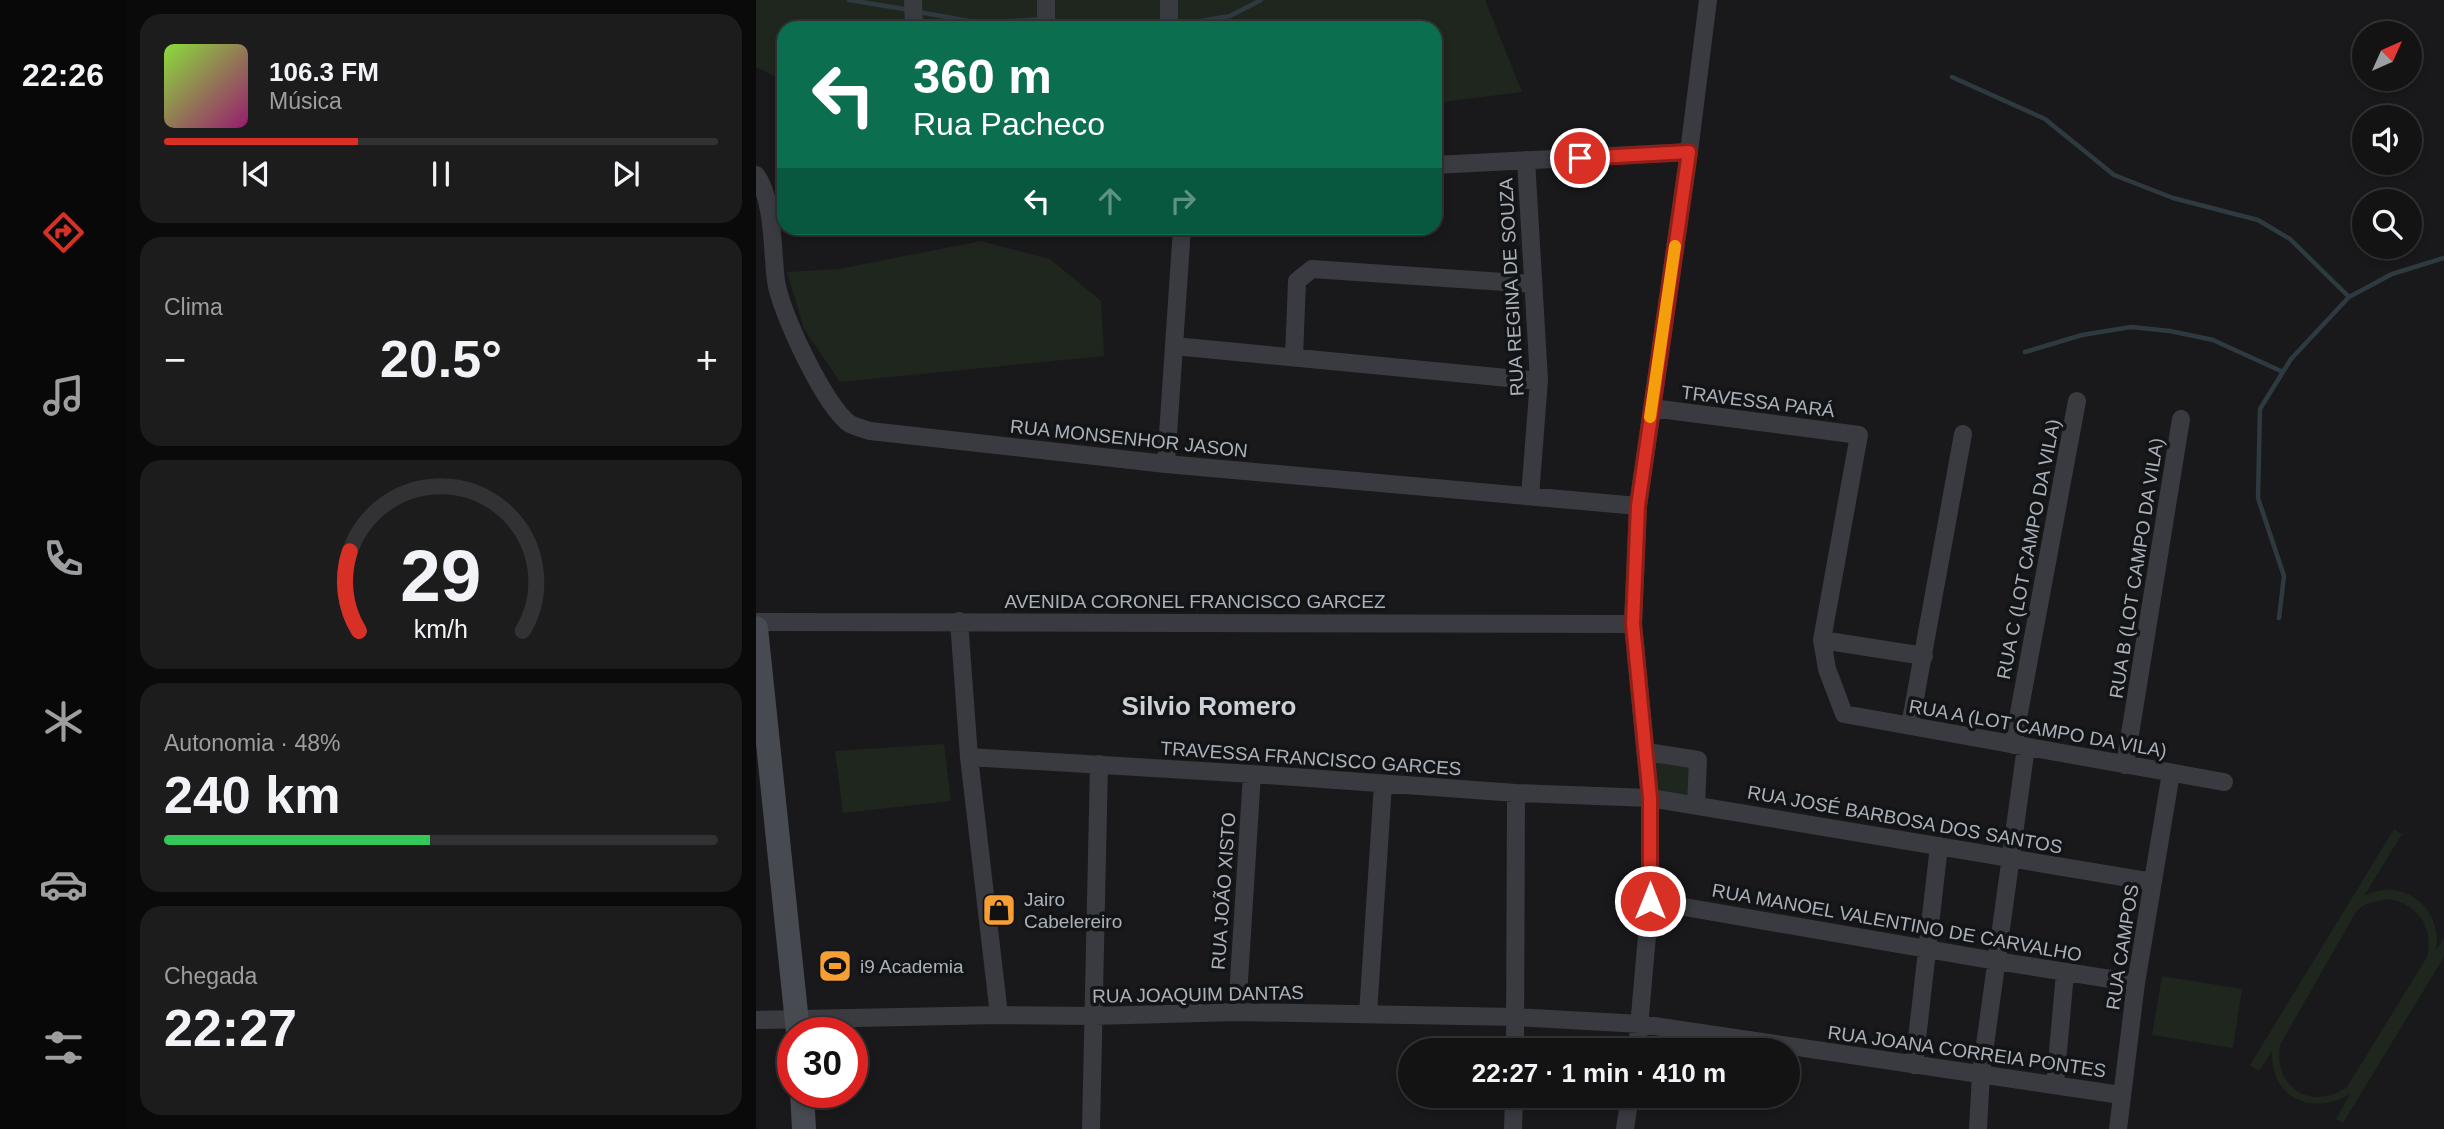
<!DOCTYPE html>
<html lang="pt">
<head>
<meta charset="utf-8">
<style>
  :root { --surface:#131314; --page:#1c1c1d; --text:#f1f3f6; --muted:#9d9ea0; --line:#323234; --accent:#d93025 }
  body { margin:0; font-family:Helvetica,sans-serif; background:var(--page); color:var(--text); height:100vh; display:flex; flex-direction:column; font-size:26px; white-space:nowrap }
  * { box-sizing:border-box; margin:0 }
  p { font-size:23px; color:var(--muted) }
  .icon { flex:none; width:38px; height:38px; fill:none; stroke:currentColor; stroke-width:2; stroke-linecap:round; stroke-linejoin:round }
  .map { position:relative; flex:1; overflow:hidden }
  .drawer { display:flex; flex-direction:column; gap:14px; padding:14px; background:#0a0a0b; width:630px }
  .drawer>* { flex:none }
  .banner { position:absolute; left:21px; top:21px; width:665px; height:214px; border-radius:21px; box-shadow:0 4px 10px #0003,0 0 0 2px var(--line); background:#0b6e4f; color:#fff; overflow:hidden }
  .needle { width:46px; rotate:45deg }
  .controls { position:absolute; left:1596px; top:21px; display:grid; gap:14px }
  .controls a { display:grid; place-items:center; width:70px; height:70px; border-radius:50%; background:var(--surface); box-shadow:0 4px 10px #0003,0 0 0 2px var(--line); font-size:35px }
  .speed { position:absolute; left:21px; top:1017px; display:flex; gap:14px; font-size:35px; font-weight:700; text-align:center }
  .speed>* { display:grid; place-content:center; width:91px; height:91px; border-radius:50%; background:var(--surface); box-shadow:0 4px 10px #0003,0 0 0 2px var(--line); line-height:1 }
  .speed .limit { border:10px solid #d22; background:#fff; color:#111 }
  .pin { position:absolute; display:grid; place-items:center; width:60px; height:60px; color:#fff; margin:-30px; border:4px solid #fff; border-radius:50%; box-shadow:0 2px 7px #0007 }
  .me { position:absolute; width:77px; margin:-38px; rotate:0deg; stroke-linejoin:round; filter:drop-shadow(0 0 5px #0008) }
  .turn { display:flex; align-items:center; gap:24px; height:147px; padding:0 21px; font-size:32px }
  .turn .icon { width:91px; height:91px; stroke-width:2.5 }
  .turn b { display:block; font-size:49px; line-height:60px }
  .lanes { display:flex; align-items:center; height:66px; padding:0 21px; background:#0003; justify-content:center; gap:35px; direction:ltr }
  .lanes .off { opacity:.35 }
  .big { font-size:52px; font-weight:700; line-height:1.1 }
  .drawer .widget { flex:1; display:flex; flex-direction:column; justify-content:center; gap:10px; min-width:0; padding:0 24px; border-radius:21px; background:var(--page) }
  .drawer .dial { align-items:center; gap:0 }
  .dial svg { height:182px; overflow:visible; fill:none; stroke:var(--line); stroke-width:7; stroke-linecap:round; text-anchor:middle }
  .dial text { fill:var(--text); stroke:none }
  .song { display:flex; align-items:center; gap:21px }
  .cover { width:84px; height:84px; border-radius:10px; background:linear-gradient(135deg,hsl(90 70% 55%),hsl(320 70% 35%)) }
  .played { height:7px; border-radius:4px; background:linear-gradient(90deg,var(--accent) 35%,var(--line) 35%) }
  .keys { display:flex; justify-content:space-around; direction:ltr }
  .heat { display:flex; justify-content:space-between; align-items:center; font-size:38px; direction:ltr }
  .charge { height:10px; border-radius:5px; background:linear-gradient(90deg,#34c759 48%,var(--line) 0) }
  .trip { position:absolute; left:642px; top:1038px; width:402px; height:70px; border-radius:35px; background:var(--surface); box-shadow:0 4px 10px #0003,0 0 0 2px var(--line); font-weight:700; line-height:70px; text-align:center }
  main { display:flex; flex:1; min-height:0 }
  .tab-bar { display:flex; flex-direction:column; width:126px; justify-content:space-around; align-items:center; background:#080808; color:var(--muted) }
  .tab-bar .icon { width:49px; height:49px }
  .tab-bar .on { color:var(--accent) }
  .tab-bar b { font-size:32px; color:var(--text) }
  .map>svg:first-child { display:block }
  .green { fill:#1e261e; fill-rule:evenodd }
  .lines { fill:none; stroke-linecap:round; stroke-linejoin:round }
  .stream { stroke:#2e3a40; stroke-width:4.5 }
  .minor { stroke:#393b40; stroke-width:18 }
  .secondary { stroke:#474a50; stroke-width:24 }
  .route-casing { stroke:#8d1f18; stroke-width:18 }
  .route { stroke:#d93025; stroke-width:12 }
  .slow { stroke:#f59e0b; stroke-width:12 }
  .labels { text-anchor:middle; stroke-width:7; stroke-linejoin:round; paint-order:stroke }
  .street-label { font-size:19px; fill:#abb1bb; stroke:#131416 }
  .poi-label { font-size:19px; fill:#abb1bb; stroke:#131416; text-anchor:start }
  .district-label { font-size:26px; font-weight:bold; fill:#ccd0d7; stroke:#131416 }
</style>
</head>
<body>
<main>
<nav class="tab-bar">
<b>22:26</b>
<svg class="icon on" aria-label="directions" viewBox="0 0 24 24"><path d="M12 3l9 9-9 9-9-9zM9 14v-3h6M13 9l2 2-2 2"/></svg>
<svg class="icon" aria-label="music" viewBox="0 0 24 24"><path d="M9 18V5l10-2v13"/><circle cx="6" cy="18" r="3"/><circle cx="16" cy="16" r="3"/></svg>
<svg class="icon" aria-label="phone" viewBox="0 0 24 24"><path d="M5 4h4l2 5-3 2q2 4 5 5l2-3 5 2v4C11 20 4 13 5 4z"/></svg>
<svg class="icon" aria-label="climate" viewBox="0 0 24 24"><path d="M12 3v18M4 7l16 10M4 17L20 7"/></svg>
<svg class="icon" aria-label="car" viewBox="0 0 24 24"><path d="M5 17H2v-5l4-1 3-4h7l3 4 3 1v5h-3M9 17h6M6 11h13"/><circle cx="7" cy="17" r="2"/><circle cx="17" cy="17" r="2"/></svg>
<svg class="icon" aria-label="filters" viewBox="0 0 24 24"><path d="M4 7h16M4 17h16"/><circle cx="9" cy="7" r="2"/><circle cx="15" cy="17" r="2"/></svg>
</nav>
<section class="drawer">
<div class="widget">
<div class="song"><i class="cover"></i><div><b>106.3 FM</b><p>Música</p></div></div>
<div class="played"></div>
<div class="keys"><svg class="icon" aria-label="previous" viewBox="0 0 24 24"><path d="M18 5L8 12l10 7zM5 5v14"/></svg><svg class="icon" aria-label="pause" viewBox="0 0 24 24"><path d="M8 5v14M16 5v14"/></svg><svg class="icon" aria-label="next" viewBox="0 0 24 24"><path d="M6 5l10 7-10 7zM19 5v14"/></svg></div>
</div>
<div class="widget"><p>Clima</p>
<div class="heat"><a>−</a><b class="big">20.5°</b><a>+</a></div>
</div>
<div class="widget dial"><svg viewBox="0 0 100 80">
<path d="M14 69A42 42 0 1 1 86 69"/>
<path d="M14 69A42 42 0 0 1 10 34" stroke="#d93025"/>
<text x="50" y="56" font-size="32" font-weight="700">29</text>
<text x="50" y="72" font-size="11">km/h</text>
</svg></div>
<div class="widget"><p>Autonomia · 48%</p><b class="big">240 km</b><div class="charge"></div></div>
<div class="widget"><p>Chegada</p><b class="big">22:27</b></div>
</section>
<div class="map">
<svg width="1688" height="1129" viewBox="0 0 1688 1129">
  <rect width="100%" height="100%" fill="#19191b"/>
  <path class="green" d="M0,0H729L766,92L679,103V28H28V81L0,67Z
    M225,241L294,259L345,301L348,356L84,382L48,329L31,272L83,269Z
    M188,744L195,801L87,813L79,751Z
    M900,756L938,763L937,798L900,791Z
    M1638,829L1646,834L1608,896C1645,875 1688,908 1680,950L1688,938V957L1587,1123L1580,1119L1594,1094C1556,1117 1514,1098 1516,1051L1503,1071L1494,1065ZM1630,899C1661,902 1678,927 1671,957L1591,1087C1555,1112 1517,1087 1524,1045L1601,910L1610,904Z
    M1406,976L1486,989L1477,1048L1396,1035Z"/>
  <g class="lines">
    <path class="stream" d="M93,0L154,10
      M162,12L225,23L286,19
      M294,19L313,28
      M431,28L433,23L474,16L505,0
      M1196,77L1289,119L1358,175L1417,198L1502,220L1534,239L1593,297
      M1269,352L1326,335L1375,327L1414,331L1457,340L1527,372
      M1523,618L1528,576L1502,498L1504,409L1535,359L1593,297L1636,274L1688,258"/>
    <path class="minor" d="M157,0L158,28
      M290,0V28
      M413,0V28
      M770,160L783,380L774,496
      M679,165L933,152
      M0,175C18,199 16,251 20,281C24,311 69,407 94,424C100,427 108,429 114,431L410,464L882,506
      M418,346L783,381
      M538,357L541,281L556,269L777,284
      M896,408L1103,435L1066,640L1071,669L1088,714L1468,782
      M410,464L426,228
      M203,621L213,757L243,1015
      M0,622L877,624
      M1066,640L1168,656
      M1154,726L1207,434
      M1257,745L1321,401
      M891,752L942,760L940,805
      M213,757L496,774L760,793L894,798L1397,882
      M1369,765L1425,419
      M894,901L1240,961L1380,983
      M481,1012L496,774
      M612,1014L627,784
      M0,1020L243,1015L337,1016L481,1012L760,1017L885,1024L1365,1095
      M759,1050L760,793
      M881,1050L894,901V798L877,624L882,506L933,152L952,0
      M1158,1065L1183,846
      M1299,1085L1309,973
      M335,1129L343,764
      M757,1129L758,1096
      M869,1129L874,1096
      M1222,1129L1225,1074L1270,747
      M1362,1129L1380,983L1415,773"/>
    <path class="secondary" d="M0,628L42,1032
      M46,1092L48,1129"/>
  </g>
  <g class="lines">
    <defs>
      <path id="route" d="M824,158L933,152L882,506L877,624L894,798V901"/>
    </defs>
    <use href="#route" class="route-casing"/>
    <use href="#route" class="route"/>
    <path class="slow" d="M894,417L919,246"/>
  </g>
  <defs>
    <symbol id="shop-square" viewBox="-11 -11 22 22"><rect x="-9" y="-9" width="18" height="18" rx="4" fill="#f79f34" stroke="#131416"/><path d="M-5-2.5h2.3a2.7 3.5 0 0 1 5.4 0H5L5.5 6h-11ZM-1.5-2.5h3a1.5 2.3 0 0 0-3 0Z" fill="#111"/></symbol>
    <symbol id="stadium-square" viewBox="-11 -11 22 22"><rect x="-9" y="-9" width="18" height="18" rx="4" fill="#f79f34" stroke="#131416"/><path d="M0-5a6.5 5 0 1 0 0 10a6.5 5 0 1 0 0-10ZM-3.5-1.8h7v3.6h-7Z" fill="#111"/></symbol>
  </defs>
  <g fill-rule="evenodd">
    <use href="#shop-square" x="224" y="891" width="38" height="38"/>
    <use href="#stadium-square" x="60" y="947" width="38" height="38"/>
  </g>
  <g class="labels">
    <g class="street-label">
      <text transform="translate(755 287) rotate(-93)" y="7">RUA REGINA DE SOUZA</text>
      <text transform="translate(1002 401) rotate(7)" y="7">TRAVESSA PARÁ</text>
      <text transform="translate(373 438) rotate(6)" y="7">RUA MONSENHOR JASON</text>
      <text transform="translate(1272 549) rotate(-79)" y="7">RUA C (LOT CAMPO DA VILA)</text>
      <text transform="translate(1380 568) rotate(-81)" y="7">RUA B (LOT CAMPO DA VILA)</text>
      <text x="439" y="608">AVENIDA CORONEL FRANCISCO GARCEZ</text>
      <text transform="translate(1282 728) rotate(10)" y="7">RUA A (LOT CAMPO DA VILA)</text>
      <text transform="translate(555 758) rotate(4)" y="7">TRAVESSA FRANCISCO GARCES</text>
      <text transform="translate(1149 819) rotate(10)" y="7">RUA JOSÉ BARBOSA DOS SANTOS</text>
      <text transform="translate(467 891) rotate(-86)" y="7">RUA JOÃO XISTO</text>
      <text transform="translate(1141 922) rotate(10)" y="7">RUA MANOEL VALENTINO DE CARVALHO</text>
      <text transform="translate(1366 947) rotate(-81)" y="7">RUA CAMPOS</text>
      <text transform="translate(442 994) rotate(-1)" y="7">RUA JOAQUIM DANTAS</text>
      <text transform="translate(1211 1051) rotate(8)" y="7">RUA JOANA CORREIA PONTES</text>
    </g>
    <g class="poi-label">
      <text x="268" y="906">Jairo<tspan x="268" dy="22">Cabelereiro</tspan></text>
      <text x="104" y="973">i9 Academia</text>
    </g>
    <g class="district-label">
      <text x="453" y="715">Silvio Romero</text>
    </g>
  </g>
</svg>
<div class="controls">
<a><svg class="needle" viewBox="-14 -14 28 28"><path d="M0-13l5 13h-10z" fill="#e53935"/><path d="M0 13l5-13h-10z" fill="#9d9ea0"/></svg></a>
<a><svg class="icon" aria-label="sound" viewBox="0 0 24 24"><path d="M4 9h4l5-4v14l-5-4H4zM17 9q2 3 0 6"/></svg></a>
<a><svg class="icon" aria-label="search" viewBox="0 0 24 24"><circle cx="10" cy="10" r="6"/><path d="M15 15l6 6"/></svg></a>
</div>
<div class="speed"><div class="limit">30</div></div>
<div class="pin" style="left:824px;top:158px;background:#d93025"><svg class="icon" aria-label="arrive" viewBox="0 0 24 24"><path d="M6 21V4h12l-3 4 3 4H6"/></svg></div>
<svg class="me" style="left:894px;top:901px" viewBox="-20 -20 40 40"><circle r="17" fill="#d93025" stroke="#fff" stroke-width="3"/><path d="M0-11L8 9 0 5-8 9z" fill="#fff"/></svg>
<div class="trip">22:27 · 1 min · 410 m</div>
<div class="banner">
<div class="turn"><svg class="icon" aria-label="left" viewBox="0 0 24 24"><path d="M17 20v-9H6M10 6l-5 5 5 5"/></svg><div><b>360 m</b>Rua Pacheco</div></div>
<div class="lanes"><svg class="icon" aria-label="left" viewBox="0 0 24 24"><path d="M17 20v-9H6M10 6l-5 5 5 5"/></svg><svg class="icon off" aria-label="ahead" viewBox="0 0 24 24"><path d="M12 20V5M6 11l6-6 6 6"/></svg><svg class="icon off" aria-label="right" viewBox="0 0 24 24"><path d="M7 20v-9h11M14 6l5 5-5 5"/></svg></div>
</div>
</div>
</main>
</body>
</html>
